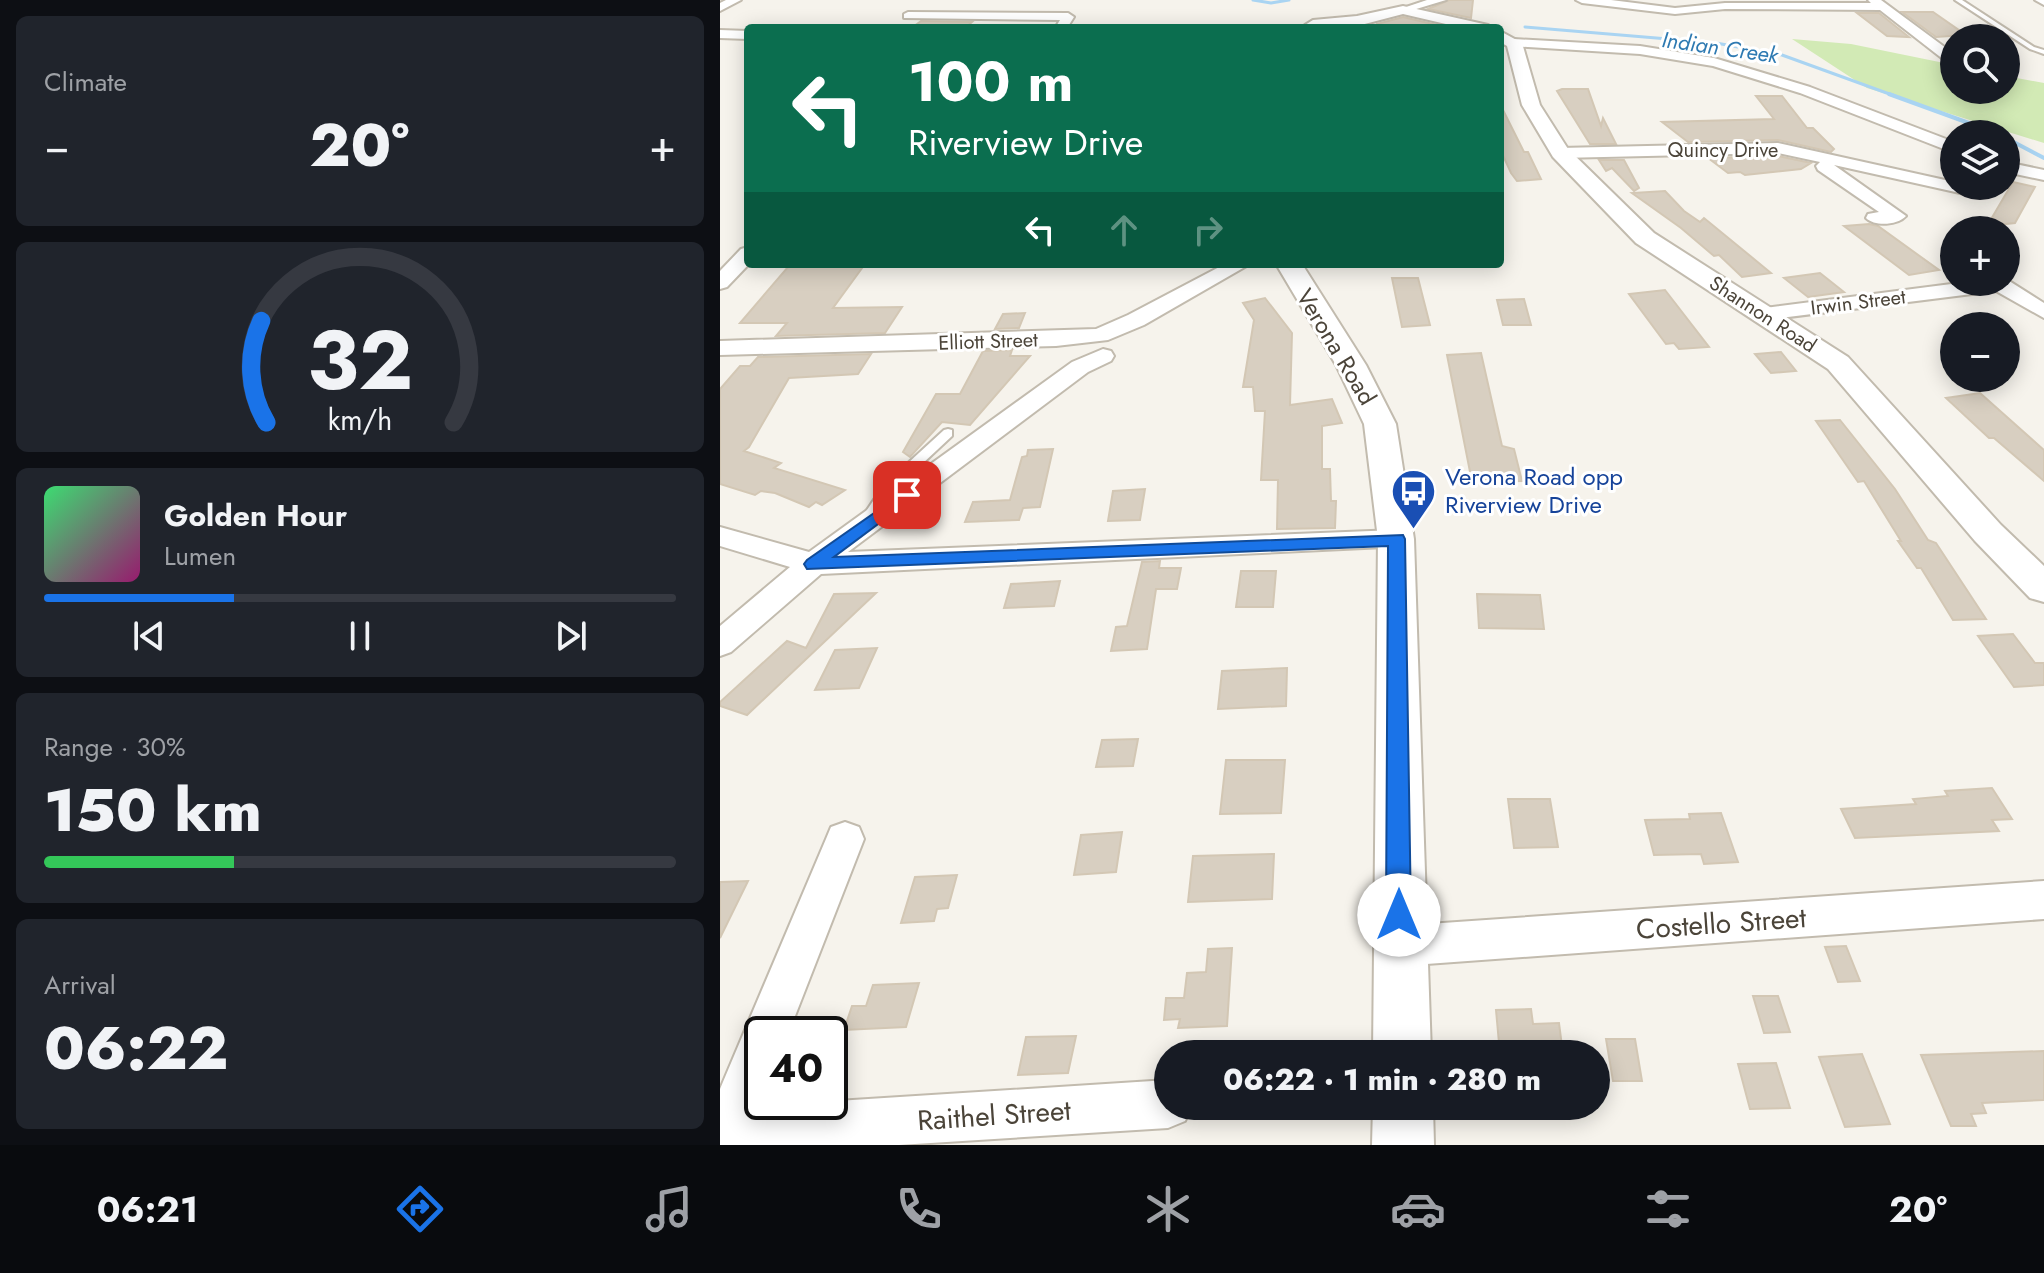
<!DOCTYPE html>
<html lang="en">
<head>
<meta charset="utf-8">
<style>
  :root { --surface:#171b24; --page:#20242c; --text:#f1f3f6; --muted:#9ea1a6; --line:#363941; --accent:#1a73e8 }
  body { margin:0; font-family:Jost,sans-serif; background:var(--page); color:var(--text); height:100vh; display:flex; flex-direction:column; font-size:30px; white-space:nowrap }
  * { box-sizing:border-box; margin:0 }
  p { font-size:26px; color:var(--muted) }
  .icon { flex:none; width:44px; height:44px; fill:none; stroke:currentColor; stroke-width:2; stroke-linecap:round; stroke-linejoin:round }
  .map { position:relative; flex:1; overflow:hidden }
  .details { display:flex; flex-direction:column; gap:16px; padding:16px; background:#0d0f14; width:720px }
  .details>* { flex:none }
  .guide { position:absolute; left:24px; top:24px; width:760px; height:244px; border-radius:8px; box-shadow:0 4px 20px #0003; background:#0b6e4f; color:#fff; overflow:hidden }
  .controls { position:absolute; left:1220px; top:24px; display:grid; gap:16px }
  .controls a { display:grid; place-items:center; width:80px; height:80px; border-radius:50%; background:var(--surface); box-shadow:0 4px 20px #0003; font-size:40px }
  .speed { position:absolute; left:24px; top:1016px; display:flex; gap:16px; font-size:40px; font-weight:700; text-align:center }
  .speed>* { display:grid; place-content:center; width:104px; height:104px; border-radius:50%; background:var(--surface); box-shadow:0 4px 20px #0003; line-height:1 }
  .speed .limit { border:4px solid #111; border-radius:12px; background:#fff; color:#111 }
  .pin { position:absolute; display:grid; place-items:center; width:68px; height:68px; color:#fff; margin:-34px; border-radius:16px; box-shadow:0 4px 12px #0006 }
  .me { position:absolute; width:88px; margin:-44px; rotate:0deg; stroke-linejoin:round; filter:drop-shadow(0 0 6px #0008) }
  .turn { display:flex; align-items:center; gap:28px; height:168px; padding:0 32px; font-size:36px }
  .turn .icon { width:104px; height:104px; stroke-width:2.5 }
  .turn b { display:block; font-size:56px; line-height:68px }
  .lanes { display:flex; align-items:center; height:76px; padding:0 32px; background:#0003; justify-content:center; gap:40px; direction:ltr }
  .lanes .off { opacity:.35 }
  .big { font-size:60px; font-weight:800; line-height:1.1 }
  .details .widget { flex:1; display:flex; flex-direction:column; justify-content:center; gap:12px; min-width:0; padding:0 28px; border-radius:12px; background:var(--page) }
  .details .dial { align-items:center; gap:0 }
  .dial svg { height:208px; overflow:visible; fill:none; stroke:var(--line); stroke-width:7; stroke-linecap:round; text-anchor:middle }
  .dial text { fill:var(--text); stroke:none }
  .song { display:flex; align-items:center; gap:24px }
  .cover { width:96px; height:96px; border-radius:12px; background:linear-gradient(135deg,hsl(140 70% 55%),hsl(320 70% 35%)) }
  .played { height:8px; border-radius:4px; background:linear-gradient(90deg,var(--accent) 30%,var(--line) 30%) }
  .keys { display:flex; justify-content:space-around; direction:ltr }
  .heat { display:flex; justify-content:space-between; align-items:center; font-size:44px; direction:ltr }
  .charge { height:12px; border-radius:6px; background:linear-gradient(90deg,#34c759 30%,var(--line) 0) }
  .trip { position:absolute; left:434px; top:1040px; width:456px; height:80px; border-radius:40px; background:var(--surface); box-shadow:0 4px 20px #0003; font-weight:800; line-height:80px; text-align:center }
  .tabs { display:flex; height:128px; justify-content:space-around; align-items:center; background:#090b0e; color:var(--muted) }
  .tabs .icon { width:56px; height:56px }
  .tabs .selected { color:var(--accent) }
  .tabs b { font-size:36px; color:var(--text) }
  main { display:flex; flex:1; min-height:0 }
  .map>svg:first-child { display:block }
  .green { fill:#d2eab5 }
  .lines { fill:none; stroke-linecap:round; stroke-linejoin:round }
  .stream-far1 { stroke:#a9d4f2; stroke-width:3 }
  .stream { stroke:#a9d4f2; stroke-width:4 }
  .building { fill:#d8cfc1; stroke:#d3c7b4; stroke-width:2 }
  .service-casing { stroke:#c2bbae; stroke-width:4 }
  .minor-casing { stroke:#c2bbae; stroke-width:4 }
  .tertiary-casing { stroke:#c2bbae; stroke-width:4 }
  .service { fill:#fff; fill-rule:evenodd }
  .minor { fill:#fff; fill-rule:evenodd }
  .tertiary { fill:#fff; fill-rule:evenodd }
  .route { fill:#1a73e8; stroke:#114b97; stroke-width:2 }
  .labels { text-anchor:middle; stroke-width:6; stroke-linejoin:round; paint-order:stroke }
  .far-street-label { font-size:20px; fill:#4b4439; stroke:#fff }
  .far-water-label { font-size:22px; font-style:italic; fill:#2e7ab2; stroke:#fff }
  .street-label { font-size:24px; fill:#4b4439; stroke:#fff }
  .transit-label { font-size:24px; fill:#164399; stroke:#fff; text-anchor:start }
  .near-street-label { font-size:28px; fill:#4b4439; stroke:#fff }
</style>
</head>
<body>
<main>
<section class="details">
<div class="widget"><p>Climate</p>
<div class="heat"><a>−</a><b class="big">20°</b><a>+</a></div>
</div>
<div class="widget dial"><svg viewBox="0 0 100 80">
<path d="M14 69A42 42 0 1 1 86 69"/>
<path d="M14 69A42 42 0 0 1 12 30" stroke="#1a73e8"/>
<text x="50" y="56" font-size="32" font-weight="700">32</text>
<text x="50" y="72" font-size="11">km/h</text>
</svg></div>
<div class="widget">
<div class="song"><i class="cover"></i><div><b>Golden Hour</b><p>Lumen</p></div></div>
<div class="played"></div>
<div class="keys"><svg class="icon" aria-label="previous" viewBox="0 0 24 24"><path d="M18 5L8 12l10 7zM5 5v14"/></svg><svg class="icon" aria-label="pause" viewBox="0 0 24 24"><path d="M8 5v14M16 5v14"/></svg><svg class="icon" aria-label="next" viewBox="0 0 24 24"><path d="M6 5l10 7-10 7zM19 5v14"/></svg></div>
</div>
<div class="widget"><p>Range · 30%</p><b class="big">150 km</b><div class="charge"></div></div>
<div class="widget"><p>Arrival</p><b class="big">06:22</b></div>
</section>
<div class="map">
<svg width="1324" height="1145" viewBox="0 0 1324 1145">
  <rect width="100%" height="100%" fill="#f6f3ec"/>
  <path class="green" d="M1072,39L1131,44L1234,65V90H1286V76L1324,83V143L1147,88Z"/>
  <g class="lines">
    <path class="stream-far1" d="M533,0L551,3L569,0
      M805,27L996,43L1062,55L1175,96"/>
    <path class="stream" d="M1169,94L1279,134
      M1286,138L1324,158"/>
  </g>
  <path class="building" d="M729,0H753L751,18L708,9Z
    M1182,12H1213L1246,35L1216,37Z
    M1137,13H1159L1189,37L1167,36Z
    M683,17L730,28H658L657,24Z
    M201,21L252,22L245,28L193,27Z
    M842,89H868L881,126L883,118L896,144H870L837,91Z
    M1036,96H1062L1087,128H1093L1114,149L1111,152L1058,140L968,142L942,122L1054,119Z
    M780,104L804,152H808L821,179L797,181L791,173L780,149Z
    M1058,156L1091,163L1081,169L1025,175L1020,172L1008,173L988,158Z
    M879,160H904L919,188L914,191L892,168L886,171Z
    M1293,182L1315,187L1295,223L1267,226Z
    M945,191L964,211L980,222L984,218L1051,273L1022,277L999,255L994,256L961,228L912,193Z
    M1149,224L1158,226L1219,270L1189,275L1124,226Z
    M85,264H145L113,308L182,307L165,333L56,336L67,323H20L68,267H85Z
    M1100,273L1124,292L1088,297L1064,278Z
    M672,278H698L710,325L682,327Z
    M945,290L989,347L959,349L954,343L946,344L909,294Z
    M545,298L572,333L570,405L612,399L622,423L602,426V469H610L611,501H616L615,528L557,529L558,480H541L545,411H535L533,387H523L534,320L523,303Z
    M804,299L811,325H783L777,300Z
    M305,313L299,328L275,329L283,314Z
    M292,350L290,356H310L250,425L222,422L190,457L183,452L216,394H240L263,351Z
    M1061,352L1076,371L1051,373L1035,354Z
    M761,353L782,446L794,449L802,481L752,482L727,355Z
    M151,354L138,374L69,378L29,447L24,451L61,463L54,468L125,490L102,505L96,502L89,507L55,493L41,491L35,495L0,484V389L20,366H30L38,357Z
    M1260,393L1324,450V481L1274,438H1269L1226,398Z
    M1120,420L1175,489L1208,540L1216,543L1266,619L1233,620L1201,568H1197L1178,541H1181L1144,481L1138,482L1096,421Z
    M333,449L320,507L303,508L299,520L245,522L253,502L290,500L302,457L307,456L308,450Z
    M425,489L420,520L388,521L393,491Z
    M440,561L439,568H461L457,589H436L427,649L391,651L396,627L407,626L422,562Z
    M521,571H556L553,607H516Z
    M340,581L334,606L284,608L291,584Z
    M156,593L27,715L0,706V702L67,641L86,648L114,594Z
    M757,594L820,595L824,629L759,628Z
    M1293,634L1315,663H1324V685L1294,687L1258,636Z
    M157,648L139,688L95,690L115,650Z
    M567,668L566,706L498,709L502,671Z
    M418,739L413,766L376,767L382,740Z
    M506,760H565L561,813L500,814Z
    M1272,788L1292,819L1272,820L1279,831L1135,838L1121,809L1196,804L1193,799L1228,796L1225,791Z
    M788,799H830L838,847L794,848Z
    M1001,813L1018,862L984,864L981,854L934,855L925,820L970,819L969,814Z
    M402,832L396,872L354,875L361,835Z
    M554,854L552,899L468,902L473,856Z
    M237,875L228,908L217,909L214,921L181,923L195,877Z
    M28,881L0,938V882Z
    M1126,946L1140,981L1118,982L1105,947Z
    M512,948L507,1026L458,1028L460,1019L444,1020L446,998H464L467,973L486,972L488,949Z
    M199,983L186,1027L124,1030L132,1006H146L153,985Z
    M1033,996H1058L1070,1032L1044,1033Z
    M811,1009L813,1024L839,1023L843,1054H780L776,1010Z
    M356,1036L348,1073L298,1075L306,1037Z
    M886,1039H915L922,1081H893Z
    M1324,1051V1100L1262,1103L1266,1113L1251,1114L1256,1126H1231L1201,1055Z
    M1142,1054L1170,1124L1125,1127L1099,1057Z
    M1056,1063L1070,1108L1030,1109L1018,1064Z"/>
  <g class="lines">
    <defs>
      <path id="service" d="M1235,0H1242L1314,47L1324,50V54L1310,49Z
        M228,429L232,430V436L172,492L155,519H145L143,516L163,486L224,430Z"/>
      <path id="minor" d="M6,0H21L0,11V3Z
        M707,0H726L683,13L677,10Z
        M856,0H891L955,8L1005,3H1151L1148,0H1161L1234,54V64L1228,63L1160,10L1005,9L955,14L862,3Z
        M1315,0H1324V5Z
        M188,12L348,13L354,17L347,28H335L340,20L184,18V14Z
        M0,30L28,31V39L0,38Z
        M794,39L920,46L994,58L1090,87L1234,142V153L1080,93L993,66L920,54L790,46V40Z
        M1058,143L1234,182V186H1255L1267,192L1258,197L1114,165L1186,216C1178,225 1155,227 1146,218L1148,214L1159,212L1098,170L1096,166L1100,162L1058,153L840,158L832,153L840,148Z
        M1286,162L1324,170V180L1286,172Z
        M28,247L29,264L7,287L0,289V271L21,249Z
        M505,264H530L424,325L388,340L336,346L0,355V341L376,329L408,315Z
        M1286,279L1324,303V318L1276,291L1045,320L1034,314L1045,308L1247,282H1286Z
        M383,349L391,351L394,356L391,361L368,372L128,552L676,530L686,532L690,539L686,546L101,574L11,652L0,656V626L70,567L0,546V527L89,552L352,362Z
        M125,822L139,827L144,839L68,1034H42L40,1106L448,1080V1106H471L465,1121L448,1128L179,1145H0V1089L106,839L111,827Z
        M1324,881V919L679,966L664,960L658,946L664,932L679,926Z"/>
      <path id="tertiary" d="M683,6L768,25L771,28H743L683,14L637,26L587,28L585,25L593,20L637,16Z
        M780,31L802,43L820,105L848,149L934,233L1128,357L1281,525L1324,566V602L1310,598L1255,541L1108,369L916,243L833,157L802,105L787,46L780,42Z
        M556,264H582L646,365L676,424L694,539L711,1054H653L658,539L644,424L616,365Z
        M653,1106H713L714,1145H652Z"/>
    </defs>
    <use href="#service" class="service-casing"/>
    <use href="#minor" class="minor-casing"/>
    <use href="#tertiary" class="tertiary-casing"/>
    <use href="#service" class="service"/>
    <use href="#minor" class="minor"/>
    <use href="#tertiary" class="tertiary"/>
  </g>
  <path class="route" d="M187,490L195,495L193,498L114,557L683,535L685,539L691,915L688,923L679,926L670,923L666,915L668,546L87,569L84,564L87,560Z"/>
  <defs>
    <symbol id="bus-pin" viewBox="-11 -11 22 30"><path d="M0 17L-7.5 6A9.5 9.5 0 1 1 7.5 6Z" fill="#1a4fb4" stroke="#fff"/><path d="M-5-6H5V4H4V6H2V4H-2V6H-4V4H-5ZM-3.5-4V0h7V-4ZM-3.5 1.2v1.5H-2V1.2ZM2 1.2v1.5H3.5V1.2Z" fill="#fff"/></symbol>
  </defs>
  <g fill-rule="evenodd">
    <use href="#bus-pin" x="668" y="466" width="51" height="69"/>
  </g>
  <g class="labels">
    <g class="far-street-label">
      <text x="1003" y="157">Quincy Drive</text>
      <text transform="translate(1138 302) rotate(-7)" y="7">Irwin Street</text>
      <text transform="translate(1043 314) rotate(33)" y="7">Shannon Road</text>
      <text transform="translate(268 341) rotate(-2)" y="7">Elliott Street</text>
    </g>
    <g class="far-water-label">
      <text transform="translate(1000 47) rotate(8)" y="8">Indian Creek</text>
    </g>
    <g class="street-label">
      <text transform="translate(616 347) rotate(59)" y="8">Verona Road</text>
    </g>
    <g class="transit-label">
      <text x="725" y="485">Verona Road opp<tspan x="725" dy="28">Riverview Drive</tspan></text>
    </g>
    <g class="near-street-label">
      <text transform="translate(1001 923) rotate(-4)" y="10">Costello Street</text>
      <text transform="translate(274 1115) rotate(-4)" y="10">Raithel Street</text>
    </g>
  </g>
</svg>
<div class="controls">
<a><svg class="icon" aria-label="search" viewBox="0 0 24 24"><circle cx="10" cy="10" r="6"/><path d="M15 15l6 6"/></svg></a>
<a><svg class="icon" aria-label="layers" viewBox="0 0 24 24"><path d="M12 4l9 5-9 5-9-5zM3 14l9 5 9-5"/></svg></a>
<a>+</a>
<a>−</a>
</div>
<div class="speed"><div class="limit">40</div></div>
<div class="pin" style="left:187px;top:495px;background:#d93025"><svg class="icon" aria-label="arrive" viewBox="0 0 24 24"><path d="M6 21V4h12l-3 4 3 4H6"/></svg></div>
<svg class="me" style="left:679px;top:915px" viewBox="-20 -20 40 40"><circle r="19" fill="#fff"/><path d="M0-13L10 11 0 6-10 11z" fill="#1a73e8"/></svg>
<div class="trip">06:22 · 1 min · 280 m</div>
<div class="guide">
<div class="turn"><svg class="icon" aria-label="left" viewBox="0 0 24 24"><path d="M17 20v-9H6M10 6l-5 5 5 5"/></svg><div><b>100 m</b>Riverview Drive</div></div>
<div class="lanes"><svg class="icon" aria-label="left" viewBox="0 0 24 24"><path d="M17 20v-9H6M10 6l-5 5 5 5"/></svg><svg class="icon off" aria-label="ahead" viewBox="0 0 24 24"><path d="M12 20V5M6 11l6-6 6 6"/></svg><svg class="icon off" aria-label="right" viewBox="0 0 24 24"><path d="M7 20v-9h11M14 6l5 5-5 5"/></svg></div>
</div>
</div>
</main>
<nav class="tabs">
<b>06:21</b>
<svg class="icon selected" aria-label="directions" viewBox="0 0 24 24"><path d="M12 3l9 9-9 9-9-9zM9 14v-3h6M13 9l2 2-2 2"/></svg>
<svg class="icon" aria-label="music" viewBox="0 0 24 24"><path d="M9 18V5l10-2v13"/><circle cx="6" cy="18" r="3"/><circle cx="16" cy="16" r="3"/></svg>
<svg class="icon" aria-label="phone" viewBox="0 0 24 24"><path d="M5 4h4l2 5-3 2q2 4 5 5l2-3 5 2v4C11 20 4 13 5 4z"/></svg>
<svg class="icon" aria-label="climate" viewBox="0 0 24 24"><path d="M12 3v18M4 7l16 10M4 17L20 7"/></svg>
<svg class="icon" aria-label="car" viewBox="0 0 24 24"><path d="M5 17H2v-5l4-1 3-4h7l3 4 3 1v5h-3M9 17h6M6 11h13"/><circle cx="7" cy="17" r="2"/><circle cx="17" cy="17" r="2"/></svg>
<svg class="icon" aria-label="filters" viewBox="0 0 24 24"><path d="M4 7h16M4 17h16"/><circle cx="9" cy="7" r="2"/><circle cx="15" cy="17" r="2"/></svg>
<b>20°</b>
</nav>
</body>
</html>
